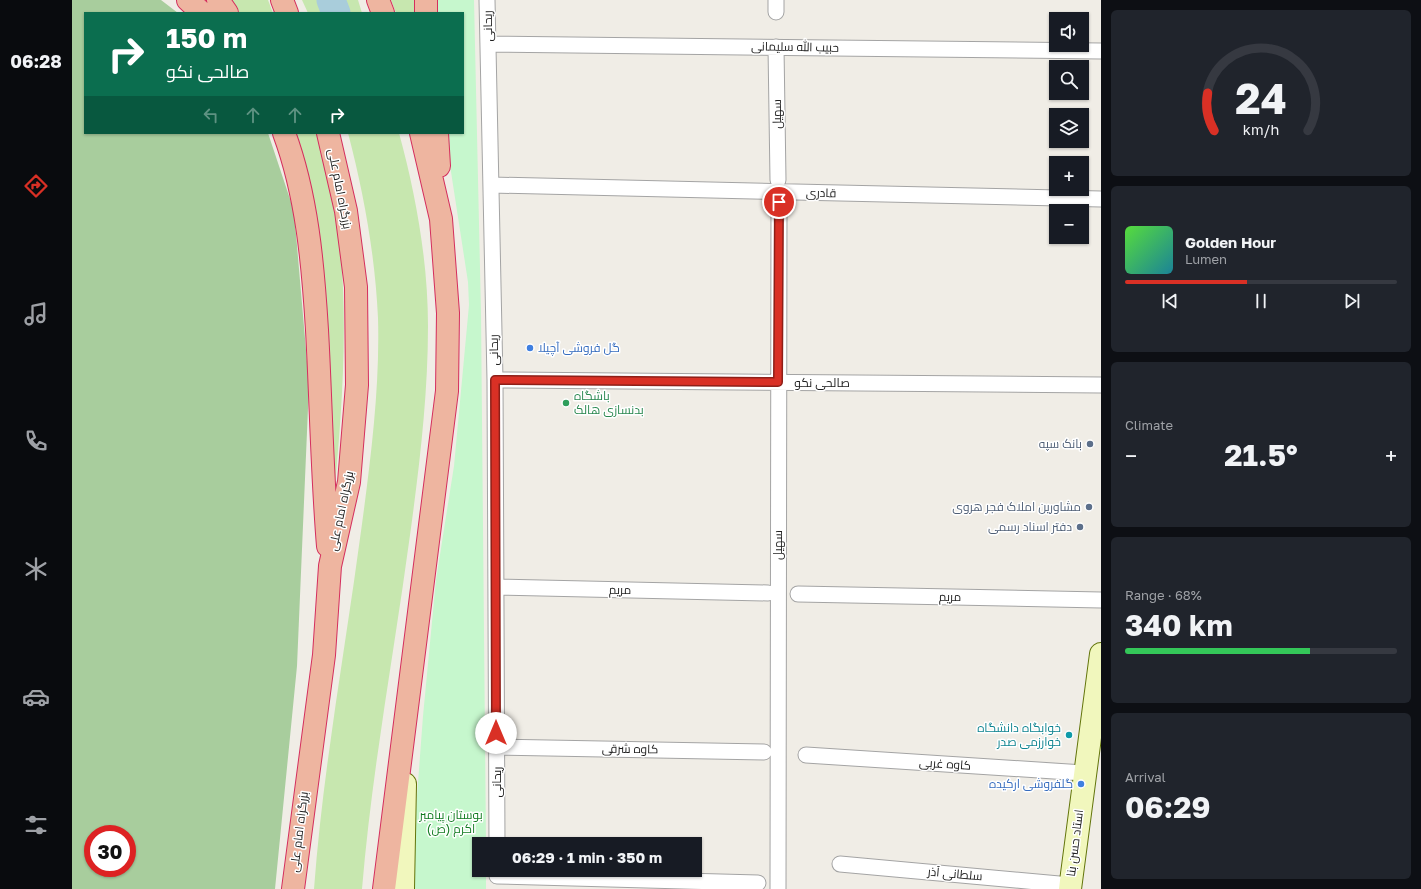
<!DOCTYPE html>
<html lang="en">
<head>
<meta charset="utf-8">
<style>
  :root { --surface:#171b24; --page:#20242c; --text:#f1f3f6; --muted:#9ea1a6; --line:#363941; --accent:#d93025 }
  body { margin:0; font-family:"Golos Text",Cairo,sans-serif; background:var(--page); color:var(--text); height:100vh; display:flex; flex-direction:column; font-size:15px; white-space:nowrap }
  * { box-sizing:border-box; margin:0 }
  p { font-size:13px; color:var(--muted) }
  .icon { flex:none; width:22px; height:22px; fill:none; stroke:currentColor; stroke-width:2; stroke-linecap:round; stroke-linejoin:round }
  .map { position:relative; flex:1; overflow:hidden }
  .drawer { display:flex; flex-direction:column; gap:10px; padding:10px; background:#0d0f14; width:320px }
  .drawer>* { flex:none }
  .guide { position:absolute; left:12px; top:12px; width:380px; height:122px; border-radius:0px; box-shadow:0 1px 3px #0004; background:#0b6e4f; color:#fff; overflow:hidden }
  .buttons { position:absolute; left:977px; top:12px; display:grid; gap:8px }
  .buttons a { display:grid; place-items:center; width:40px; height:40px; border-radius:0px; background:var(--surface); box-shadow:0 1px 3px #0004; font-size:20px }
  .speed { position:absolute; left:12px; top:825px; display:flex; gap:8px; font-size:20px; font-weight:700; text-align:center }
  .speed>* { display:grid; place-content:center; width:52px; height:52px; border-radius:50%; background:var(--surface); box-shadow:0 1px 3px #0004; line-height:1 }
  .speed .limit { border:6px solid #d22; background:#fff; color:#111 }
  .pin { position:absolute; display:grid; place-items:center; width:34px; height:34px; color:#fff; margin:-17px; border:2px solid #fff; border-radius:50%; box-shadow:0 1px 4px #0007 }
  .me { position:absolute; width:44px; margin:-22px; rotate:0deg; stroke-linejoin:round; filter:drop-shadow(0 0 3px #0008) }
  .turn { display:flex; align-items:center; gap:14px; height:84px; padding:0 16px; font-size:18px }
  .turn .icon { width:52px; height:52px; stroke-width:2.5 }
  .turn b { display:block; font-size:28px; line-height:34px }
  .lanes { display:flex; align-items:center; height:38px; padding:0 16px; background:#0003; justify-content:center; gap:20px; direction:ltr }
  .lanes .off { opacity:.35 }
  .big { font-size:30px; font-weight:700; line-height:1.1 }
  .drawer .card { flex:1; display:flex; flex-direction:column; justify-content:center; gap:6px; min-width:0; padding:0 14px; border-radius:6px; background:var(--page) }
  .drawer .dial { align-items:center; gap:0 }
  .dial svg { height:104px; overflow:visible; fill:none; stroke:var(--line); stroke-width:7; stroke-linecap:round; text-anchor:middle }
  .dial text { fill:var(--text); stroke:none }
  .song { display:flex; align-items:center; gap:12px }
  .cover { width:48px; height:48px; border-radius:6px; background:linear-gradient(135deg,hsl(110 70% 55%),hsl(190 70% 35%)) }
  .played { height:4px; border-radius:2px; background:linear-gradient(90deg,var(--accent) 45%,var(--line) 45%) }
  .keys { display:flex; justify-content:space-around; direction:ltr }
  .heat { display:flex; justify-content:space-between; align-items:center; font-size:22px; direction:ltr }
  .charge { height:6px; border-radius:3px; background:linear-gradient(90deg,#34c759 68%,var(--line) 0) }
  .trip { position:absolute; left:400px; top:837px; width:230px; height:40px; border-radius:0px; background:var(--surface); box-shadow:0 1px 3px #0004; font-weight:700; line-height:40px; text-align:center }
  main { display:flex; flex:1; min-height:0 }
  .dock { display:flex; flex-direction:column; width:72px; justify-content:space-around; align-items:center; background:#090b0e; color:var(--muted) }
  .dock .icon { width:28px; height:28px }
  .dock .on { color:var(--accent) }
  .dock b { font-size:18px; color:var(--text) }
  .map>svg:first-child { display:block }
  .grass { fill:#c7e7af }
  .forest { fill:#a8cd9d; fill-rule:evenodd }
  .park { fill:#c6f7cd }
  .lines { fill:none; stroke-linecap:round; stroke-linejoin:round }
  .river { stroke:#a9cddb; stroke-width:29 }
  .minor-casing { stroke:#a4a4a4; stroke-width:17 }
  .secondary-casing { stroke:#62740a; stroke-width:24 }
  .trunk-casing { stroke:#d42e5d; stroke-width:24 }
  .minor { stroke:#fff; stroke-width:15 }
  .secondary { stroke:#f1f7bd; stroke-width:22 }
  .trunk { stroke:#eeb5a0; stroke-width:22 }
  .route-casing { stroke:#8d1f18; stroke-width:10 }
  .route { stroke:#d93025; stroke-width:7 }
  .shop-dot { fill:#3f7fe0; stroke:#fff; stroke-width:1.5 }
  .leisure-dot { fill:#2e9e5b; stroke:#fff; stroke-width:1.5 }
  .service-dot { fill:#5c6f8a; stroke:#fff; stroke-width:1.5 }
  .culture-dot { fill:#0f9aa8; stroke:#fff; stroke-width:1.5 }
  .labels { text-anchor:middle; stroke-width:3; stroke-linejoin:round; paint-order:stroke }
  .street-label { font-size:12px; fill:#202020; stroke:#fff }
  .shop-label { font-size:12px; fill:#366cbe; stroke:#fff; text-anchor:start }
  .leisure-label { font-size:12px; fill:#27864d; stroke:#fff; text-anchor:start }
  .service-label { font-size:12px; fill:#4e5e75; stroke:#fff; text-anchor:end }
  .culture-label { font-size:12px; fill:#0d838f; stroke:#fff; text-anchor:end }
  .park-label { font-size:12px; fill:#117b20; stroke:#fff }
</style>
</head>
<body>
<main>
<nav class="dock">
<b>06:28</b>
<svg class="icon on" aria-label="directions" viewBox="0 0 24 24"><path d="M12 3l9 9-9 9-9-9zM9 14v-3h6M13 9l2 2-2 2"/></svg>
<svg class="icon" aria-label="music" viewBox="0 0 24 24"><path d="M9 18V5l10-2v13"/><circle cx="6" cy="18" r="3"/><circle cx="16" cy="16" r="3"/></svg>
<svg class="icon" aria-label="phone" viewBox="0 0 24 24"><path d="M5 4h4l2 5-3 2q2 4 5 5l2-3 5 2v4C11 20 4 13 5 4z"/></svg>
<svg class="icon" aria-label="climate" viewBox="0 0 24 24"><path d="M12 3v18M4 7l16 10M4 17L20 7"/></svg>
<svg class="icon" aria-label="car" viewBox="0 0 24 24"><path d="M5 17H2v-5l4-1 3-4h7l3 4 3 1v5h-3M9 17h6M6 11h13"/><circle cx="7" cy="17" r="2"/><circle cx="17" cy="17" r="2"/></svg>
<svg class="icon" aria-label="filters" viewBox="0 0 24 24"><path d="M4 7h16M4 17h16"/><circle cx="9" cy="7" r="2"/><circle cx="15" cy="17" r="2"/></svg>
</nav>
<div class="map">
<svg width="1029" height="889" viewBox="0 0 1029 889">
  <rect width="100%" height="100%" fill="#f0ede6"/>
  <path class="grass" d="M155,0H196L201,13H164Z
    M230,0H286L290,13H236Z
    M319,0H346L347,13H324Z
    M220,133H244C252,157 259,181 263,206C280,313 269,422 259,529L261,434L247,277Z
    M276,133H327C344,195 356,262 356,326C356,394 348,461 339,528C323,648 300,768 290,889H242C251,767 274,646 290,524C299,457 308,386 306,318C303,255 292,194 276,133Z"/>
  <path class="forest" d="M0,0H89L106,13H13V133H196L222,211L237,385L225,666L203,889H0ZM21,834H55V868H21Z"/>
  <path class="park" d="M360,0H402L409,313L414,844H407V870H414V889H338L351,716L364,580L382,466L397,305L396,282L373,133H391V13H360Z"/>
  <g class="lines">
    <path class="river" d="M259,0L264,13"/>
    <defs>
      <path id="minor" d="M415,0L423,380L425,844
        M704,0V12
        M416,44L1029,51
        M704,47L706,180
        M420,185L1029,199
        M423,380L1029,385
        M424,587L696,593
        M726,594L1029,600
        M425,747L692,752
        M734,755L1012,773
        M768,864L998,885
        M425,876L686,883
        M706,889L707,202"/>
      <path id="secondary" d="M331,889L333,784
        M998,889L1029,654"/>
      <path id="trunk" d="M116,0L130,13
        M146,0L155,13
        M210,0L215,13
        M306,0L311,13
        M354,0V13
        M212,133C235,195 241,264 245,330C249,402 250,474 256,546
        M365,133L367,166
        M221,889L252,655L258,566L277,482L285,385L284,287L274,211L256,133
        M312,889L375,391L376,313L369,219L349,133"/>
    </defs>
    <use href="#minor" class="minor-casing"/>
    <use href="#secondary" class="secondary-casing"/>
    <use href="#trunk" class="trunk-casing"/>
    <use href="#minor" class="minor"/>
    <use href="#secondary" class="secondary"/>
    <use href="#trunk" class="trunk"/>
  </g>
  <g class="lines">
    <defs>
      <path id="route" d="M424,733L423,380L706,382L707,202"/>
    </defs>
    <use href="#route" class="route-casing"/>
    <use href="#route" class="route"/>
  </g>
  <g class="shop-dot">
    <circle cx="458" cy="348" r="4"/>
    <circle cx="1009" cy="784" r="4"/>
  </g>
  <circle class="leisure-dot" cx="494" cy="403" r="4"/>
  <g class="service-dot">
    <circle cx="1018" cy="444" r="4"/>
    <circle cx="1017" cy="507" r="4"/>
    <circle cx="1008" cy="527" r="4"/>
  </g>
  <circle class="culture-dot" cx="997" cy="735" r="4"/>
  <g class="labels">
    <g class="street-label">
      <text transform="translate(416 26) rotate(-91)" y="4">ریحانی</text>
      <text transform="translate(723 47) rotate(1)" y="4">حبیب الله سلیمانی</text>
      <text transform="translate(705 114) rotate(-91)" y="4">سهیل</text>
      <text transform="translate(268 189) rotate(79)" y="4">بزرگراه امام علی</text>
      <text transform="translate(749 193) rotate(1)" y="4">قادری</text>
      <text transform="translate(422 350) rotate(-91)" y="4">ریحانی</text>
      <text x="750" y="387">صالحی نکو</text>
      <text transform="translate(269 511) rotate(-78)" y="4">بزرگراه امام علی</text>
      <text transform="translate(706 545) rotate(-90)" y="4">سهیل</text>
      <text transform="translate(548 590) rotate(1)" y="4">مریم</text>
      <text transform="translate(878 597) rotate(1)" y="4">مریم</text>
      <text transform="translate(558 749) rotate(1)" y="4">کاوه شرقی</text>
      <text transform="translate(873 764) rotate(4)" y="4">کاوه غربی</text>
      <text transform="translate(425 782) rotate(-90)" y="4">ریحانی</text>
      <text transform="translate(227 832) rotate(-83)" y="4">بزرگراه امام علی</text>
      <text transform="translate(1003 843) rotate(-83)" y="4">استاد حسن بنا</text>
      <text transform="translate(883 874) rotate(5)" y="4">سلطانی آذر</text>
    </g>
    <g class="shop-label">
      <text x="466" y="352">گل فروشی آچیلا</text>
      <text x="1001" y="788" text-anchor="end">گلفروشی ارکیده</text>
    </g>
    <g class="leisure-label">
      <text x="502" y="400">باشگاه<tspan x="502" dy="14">بدنسازی هالک</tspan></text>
    </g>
    <g class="service-label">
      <text x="1010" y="448">بانک سپه</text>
      <text x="1009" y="511">مشاورین املاک فجر‌ هروی</text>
      <text x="1000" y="531">دفتر اسناد رسمی</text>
    </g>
    <g class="culture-label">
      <text x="989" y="732">خوابگاه دانشگاه<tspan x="989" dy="14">خوارزمی صدر</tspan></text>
    </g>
    <g class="park-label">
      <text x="379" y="819">بوستان پیامبر<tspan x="379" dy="14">اکرم (ص)</tspan></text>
    </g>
  </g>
</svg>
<div class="buttons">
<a><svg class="icon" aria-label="sound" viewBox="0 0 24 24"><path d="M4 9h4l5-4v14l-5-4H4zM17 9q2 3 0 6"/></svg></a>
<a><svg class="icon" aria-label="search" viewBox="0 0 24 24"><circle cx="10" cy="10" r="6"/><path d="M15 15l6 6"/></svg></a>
<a><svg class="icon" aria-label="layers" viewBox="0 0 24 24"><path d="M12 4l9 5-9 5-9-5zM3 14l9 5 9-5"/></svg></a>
<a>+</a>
<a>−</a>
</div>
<div class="speed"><div class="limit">30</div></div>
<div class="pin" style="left:707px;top:202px;background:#d93025"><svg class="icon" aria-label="arrive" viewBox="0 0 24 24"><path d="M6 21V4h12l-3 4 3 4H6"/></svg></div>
<svg class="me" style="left:424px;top:733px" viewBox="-20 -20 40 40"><circle r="19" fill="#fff"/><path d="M0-13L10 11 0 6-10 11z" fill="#d93025"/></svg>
<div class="trip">06:29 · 1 min · 350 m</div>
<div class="guide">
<div class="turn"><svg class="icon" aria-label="right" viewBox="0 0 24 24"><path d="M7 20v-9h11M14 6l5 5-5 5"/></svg><div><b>150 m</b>صالحی نکو</div></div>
<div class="lanes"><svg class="icon off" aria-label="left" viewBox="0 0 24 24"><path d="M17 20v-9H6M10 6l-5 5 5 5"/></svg><svg class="icon off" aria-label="ahead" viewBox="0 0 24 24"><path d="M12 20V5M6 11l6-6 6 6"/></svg><svg class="icon off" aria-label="ahead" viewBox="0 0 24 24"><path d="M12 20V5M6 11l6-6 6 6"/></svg><svg class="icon" aria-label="right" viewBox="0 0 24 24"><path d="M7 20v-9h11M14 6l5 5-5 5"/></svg></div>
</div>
</div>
<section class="drawer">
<div class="card dial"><svg viewBox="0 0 100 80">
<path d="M14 69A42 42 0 1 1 86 69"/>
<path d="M14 69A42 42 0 0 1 9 40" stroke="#d93025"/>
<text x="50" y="56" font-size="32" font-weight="700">24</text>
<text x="50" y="72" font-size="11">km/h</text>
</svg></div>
<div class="card">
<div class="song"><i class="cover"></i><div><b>Golden Hour</b><p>Lumen</p></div></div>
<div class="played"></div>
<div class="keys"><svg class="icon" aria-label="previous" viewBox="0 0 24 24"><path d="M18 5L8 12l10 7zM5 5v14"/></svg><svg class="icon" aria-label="pause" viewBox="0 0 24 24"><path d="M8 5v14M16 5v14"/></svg><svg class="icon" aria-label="next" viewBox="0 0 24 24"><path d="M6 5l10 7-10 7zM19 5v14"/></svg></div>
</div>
<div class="card"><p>Climate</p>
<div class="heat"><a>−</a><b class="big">21.5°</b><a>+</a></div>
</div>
<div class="card"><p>Range · 68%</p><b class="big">340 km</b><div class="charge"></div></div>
<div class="card"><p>Arrival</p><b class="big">06:29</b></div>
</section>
</main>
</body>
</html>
